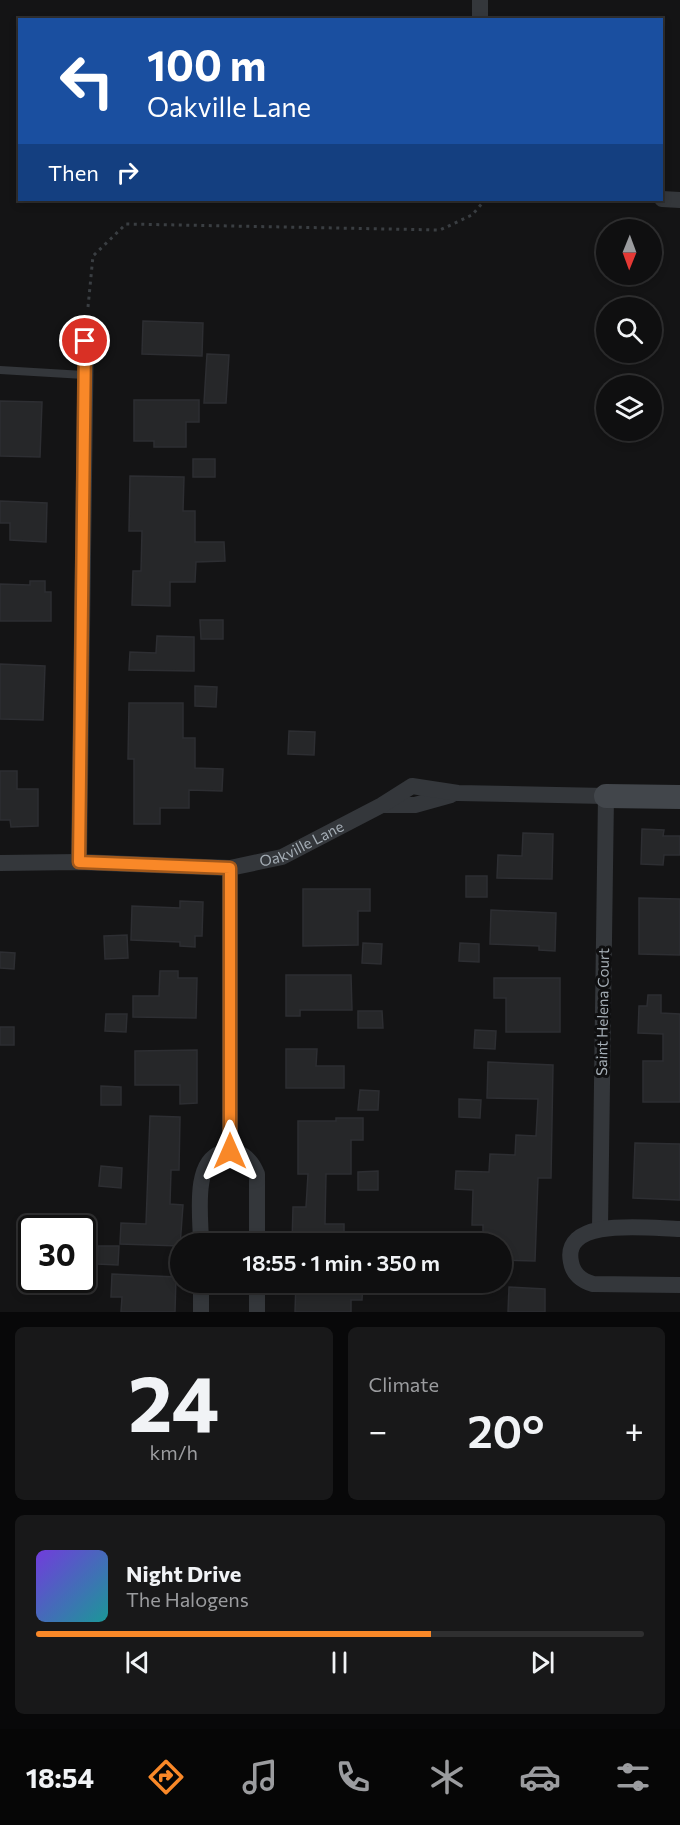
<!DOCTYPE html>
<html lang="en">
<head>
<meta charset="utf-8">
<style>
  :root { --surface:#0f0f10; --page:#181819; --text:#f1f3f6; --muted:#9b9c9f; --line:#2f2f30; --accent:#f98828 }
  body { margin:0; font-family:Commissioner,sans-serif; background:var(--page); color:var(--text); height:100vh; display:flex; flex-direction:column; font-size:22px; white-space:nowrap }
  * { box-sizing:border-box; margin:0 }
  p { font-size:20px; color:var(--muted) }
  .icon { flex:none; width:33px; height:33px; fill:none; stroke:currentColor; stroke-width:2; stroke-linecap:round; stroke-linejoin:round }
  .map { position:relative; height:1312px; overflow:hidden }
  .details { display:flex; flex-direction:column; gap:15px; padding:15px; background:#080809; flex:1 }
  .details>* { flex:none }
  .top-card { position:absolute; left:18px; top:18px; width:645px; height:183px; border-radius:0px; box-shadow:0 3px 9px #0003,0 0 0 2px var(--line); background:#1a4fa0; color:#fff; overflow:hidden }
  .needle { width:39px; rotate:181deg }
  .controls { position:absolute; left:596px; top:219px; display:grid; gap:12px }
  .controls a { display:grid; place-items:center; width:66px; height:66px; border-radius:50%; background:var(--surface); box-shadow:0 3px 9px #0003,0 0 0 2px var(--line); font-size:30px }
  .speed { position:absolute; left:18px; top:1215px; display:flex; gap:12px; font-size:30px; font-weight:700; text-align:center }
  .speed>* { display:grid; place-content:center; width:78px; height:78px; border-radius:50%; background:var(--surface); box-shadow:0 3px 9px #0003,0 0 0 2px var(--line); line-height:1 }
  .speed .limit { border:3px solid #111; border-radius:9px; background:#fff; color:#111 }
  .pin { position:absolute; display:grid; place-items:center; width:51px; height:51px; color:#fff; margin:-26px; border:3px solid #fff; border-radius:50%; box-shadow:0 2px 6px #0007 }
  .me { position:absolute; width:66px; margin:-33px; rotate:0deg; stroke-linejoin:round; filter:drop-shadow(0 0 4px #0008) }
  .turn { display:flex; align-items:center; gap:21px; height:126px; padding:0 30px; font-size:27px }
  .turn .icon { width:78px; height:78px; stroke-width:2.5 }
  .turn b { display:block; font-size:42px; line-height:51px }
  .then { display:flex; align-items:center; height:57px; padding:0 30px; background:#0003; gap:12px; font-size:22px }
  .big { font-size:45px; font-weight:600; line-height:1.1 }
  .details .tile { flex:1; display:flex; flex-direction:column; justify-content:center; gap:9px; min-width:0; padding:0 21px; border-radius:9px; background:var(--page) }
  .details .dial { align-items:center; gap:0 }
  .dial b { font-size:78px; line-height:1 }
  .song { display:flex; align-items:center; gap:18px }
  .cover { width:72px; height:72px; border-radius:9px; background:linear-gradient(135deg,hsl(260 70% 55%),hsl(180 70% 35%)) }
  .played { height:6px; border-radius:3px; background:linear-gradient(90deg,var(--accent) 65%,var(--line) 65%) }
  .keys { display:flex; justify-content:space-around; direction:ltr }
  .heat { display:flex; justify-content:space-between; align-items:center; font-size:33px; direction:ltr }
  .details .tiles { flex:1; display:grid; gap:15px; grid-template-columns:1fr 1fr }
  .tile:last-child { grid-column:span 2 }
  .trip { position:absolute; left:170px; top:1233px; width:342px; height:60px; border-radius:30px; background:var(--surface); box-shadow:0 3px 9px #0003,0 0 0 2px var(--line); font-weight:600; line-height:60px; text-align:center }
  .tabs { display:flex; height:96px; justify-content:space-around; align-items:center; background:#060606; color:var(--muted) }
  .tabs .icon { width:42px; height:42px }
  .tabs .active { color:var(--accent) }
  .tabs b { font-size:27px; color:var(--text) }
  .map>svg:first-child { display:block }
  .building { fill:#262729; stroke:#2d2e32; stroke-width:1.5 }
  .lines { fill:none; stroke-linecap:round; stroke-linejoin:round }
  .path { stroke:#3a3e42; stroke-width:3; stroke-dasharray:3 4.5; stroke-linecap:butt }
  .lane { stroke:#34373b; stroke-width:8 }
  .street { stroke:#34373b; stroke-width:16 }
  .secondary { stroke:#42464b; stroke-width:24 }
  .route-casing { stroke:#a2581a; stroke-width:15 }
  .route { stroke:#f98828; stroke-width:10 }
  .labels { text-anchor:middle; stroke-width:6; stroke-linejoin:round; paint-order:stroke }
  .street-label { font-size:15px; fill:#a5aeb6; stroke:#0f0f10 }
</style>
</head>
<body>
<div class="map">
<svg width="680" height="1312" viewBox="0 0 680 1312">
  <rect width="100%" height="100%" fill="#141415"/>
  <path class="building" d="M143,321L203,323L202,356L142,354Z
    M207,354L229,355L226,403H204Z
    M134,400H199V422H186V447H154V441H134Z
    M0,401L42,402L40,457L0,456Z
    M193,459H215V477H193Z
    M130,476L184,477L183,511H195V542H224L225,561L196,562L195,582H170V606L132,605L133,571H141L142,531H129Z
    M0,501L47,503L46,542L10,540V523H0Z
    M30,581H45V592H51V621H0V584L30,585Z
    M200,620H223V639H201Z
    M157,636L194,637V671L129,670L130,652L156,653Z
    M0,664L45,666L43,720L0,719Z
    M195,686L217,687L216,707L195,706Z
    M129,703H183V738H195V768L223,769L222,791L189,790V808H160V824H134V759H128Z
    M289,731L315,732L314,755L288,754Z
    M0,771H17V789H38V826L11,827L10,820H0Z
    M642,829L664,830L663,836H680V855H664L663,865L641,864Z
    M523,833L553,834L552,879L497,878L498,855L522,856Z
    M466,876H487V897H466Z
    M303,889H370V911H358V945L303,946Z
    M639,898L680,899V955L639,954Z
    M180,901L203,902L202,936H195V947L180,946V942L131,940L132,906L180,908Z
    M491,910L556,913L555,951L539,950V946L490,944Z
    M127,935L128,958L105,959L104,936Z
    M363,943L382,944L381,964L362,963Z
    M460,943L479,944V962L459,961Z
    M0,952L15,953L14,969L0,968Z
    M160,971H178V978H197L196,1018L133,1017V996H159Z
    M286,975H351L352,1010H300V1016H286Z
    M494,978H560V1032H506V998H494Z
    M648,995H661V1013L680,1014V1102H643V1061H663V1034L638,1033L639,1006H647Z
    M358,1011H382L383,1028H358Z
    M106,1014H127L126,1032L105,1031Z
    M0,1027H14V1045H0Z
    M475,1030L496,1031L495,1049L474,1048Z
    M286,1049H317L316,1066H344V1088H286Z
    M197,1050V1103L180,1104V1085H135V1051Z
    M488,1062L553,1065L551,1178H538L535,1261L501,1260V1244H483V1225H472L473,1190L455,1189L456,1171L489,1172L490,1154L515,1155L516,1135L536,1136L538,1099L487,1098Z
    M101,1086L121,1087V1105H101Z
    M360,1090L379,1091L378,1110H358Z
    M459,1099L481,1100L480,1118L459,1117Z
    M150,1116L180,1117L179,1170H171L170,1204L183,1205L180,1246L120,1244L121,1223L146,1224Z
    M336,1118H363V1140H351V1174H326L325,1224H344V1244H292L293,1207H306L308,1174H298V1121H336Z
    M635,1143L680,1144V1200L633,1198Z
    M101,1166L122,1168L121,1188L99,1186Z
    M378,1171V1190H358V1172Z
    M98,1246H119L118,1265L97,1264Z
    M112,1274L176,1277L175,1312H121L122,1297H111Z
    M296,1282H363L362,1300H351V1312H295Z
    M509,1287L545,1289V1312H508Z"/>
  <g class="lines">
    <path class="path" d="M88,307L93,256L126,224L440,230L472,215L485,200"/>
    <path class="lane" d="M0,370L84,375"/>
    <g class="street">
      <path d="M480,20V0"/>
      <path d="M662,199L680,200"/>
      <path d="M383,805H415L451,795"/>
      <path d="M79,862L86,324"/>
      <path id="s1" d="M0,863L79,862L230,868L282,857L382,805L412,786L458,793L606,796L600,1228"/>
      <path d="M230,1151V868"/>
      <path d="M680,1229C654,1229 561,1215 571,1262C573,1274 582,1281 593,1284L680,1285"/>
      <path d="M201,1244C201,1218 192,1163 221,1153C226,1151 230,1150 235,1152C247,1155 253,1164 257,1174V1244"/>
      <path d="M201,1312V1282"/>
      <path d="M257,1312V1282"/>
    </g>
    <path class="secondary" d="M606,796L680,797"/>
  </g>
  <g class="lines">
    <defs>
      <path id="route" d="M85,341L79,862L230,868V1151"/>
    </defs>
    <use href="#route" class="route-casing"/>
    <use href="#route" class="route"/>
  </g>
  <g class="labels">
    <g class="street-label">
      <text dy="5" stroke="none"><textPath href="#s1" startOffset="306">Oakville Lane</textPath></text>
      <text transform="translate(603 1012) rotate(-89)" y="5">Saint Helena Court</text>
    </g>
  </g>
</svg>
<div class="controls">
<a><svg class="needle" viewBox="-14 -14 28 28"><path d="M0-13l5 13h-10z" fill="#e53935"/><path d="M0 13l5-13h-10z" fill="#9b9c9f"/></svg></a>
<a><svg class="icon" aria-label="search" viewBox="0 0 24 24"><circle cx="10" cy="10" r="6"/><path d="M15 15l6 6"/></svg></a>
<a><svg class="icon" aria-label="layers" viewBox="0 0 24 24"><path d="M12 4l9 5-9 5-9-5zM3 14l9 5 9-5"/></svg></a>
</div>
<div class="speed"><div class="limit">30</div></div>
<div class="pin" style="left:85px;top:341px;background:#d93025"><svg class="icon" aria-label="arrive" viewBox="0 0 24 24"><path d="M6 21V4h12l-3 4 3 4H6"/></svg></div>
<svg class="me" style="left:230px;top:1151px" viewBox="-20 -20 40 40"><path d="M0-17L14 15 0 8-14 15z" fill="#f98828" stroke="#fff" stroke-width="4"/></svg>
<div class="trip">18:55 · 1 min · 350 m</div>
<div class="top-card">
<div class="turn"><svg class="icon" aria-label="left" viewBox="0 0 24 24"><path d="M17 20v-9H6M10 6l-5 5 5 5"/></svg><div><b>100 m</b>Oakville Lane</div></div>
<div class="then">Then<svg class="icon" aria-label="right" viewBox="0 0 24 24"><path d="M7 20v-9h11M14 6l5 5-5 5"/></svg></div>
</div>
</div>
<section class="details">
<div class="tiles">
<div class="tile dial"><b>24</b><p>km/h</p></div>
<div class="tile"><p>Climate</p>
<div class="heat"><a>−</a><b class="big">20°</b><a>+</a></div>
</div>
<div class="tile">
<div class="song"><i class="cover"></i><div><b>Night Drive</b><p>The Halogens</p></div></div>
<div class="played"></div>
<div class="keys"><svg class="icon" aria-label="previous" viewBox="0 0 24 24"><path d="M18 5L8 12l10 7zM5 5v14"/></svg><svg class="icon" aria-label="pause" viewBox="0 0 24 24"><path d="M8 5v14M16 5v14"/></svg><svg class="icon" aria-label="next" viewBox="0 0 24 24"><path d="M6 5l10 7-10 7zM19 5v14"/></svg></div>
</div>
</div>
</section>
<nav class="tabs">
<b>18:54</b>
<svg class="icon active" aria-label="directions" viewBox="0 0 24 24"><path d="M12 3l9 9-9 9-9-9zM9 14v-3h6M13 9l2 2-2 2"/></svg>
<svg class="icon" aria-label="music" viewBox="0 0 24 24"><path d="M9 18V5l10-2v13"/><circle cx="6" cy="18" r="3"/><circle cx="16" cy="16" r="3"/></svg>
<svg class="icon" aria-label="phone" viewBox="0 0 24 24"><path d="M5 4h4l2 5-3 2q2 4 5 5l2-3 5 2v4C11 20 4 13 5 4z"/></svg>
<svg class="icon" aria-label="climate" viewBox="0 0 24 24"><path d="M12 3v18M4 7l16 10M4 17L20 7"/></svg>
<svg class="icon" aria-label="car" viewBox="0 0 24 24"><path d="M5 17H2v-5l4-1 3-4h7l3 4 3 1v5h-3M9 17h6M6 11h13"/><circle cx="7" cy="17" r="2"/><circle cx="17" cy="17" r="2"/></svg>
<svg class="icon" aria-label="filters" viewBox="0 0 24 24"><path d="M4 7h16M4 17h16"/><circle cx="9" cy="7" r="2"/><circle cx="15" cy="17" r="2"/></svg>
</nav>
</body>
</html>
